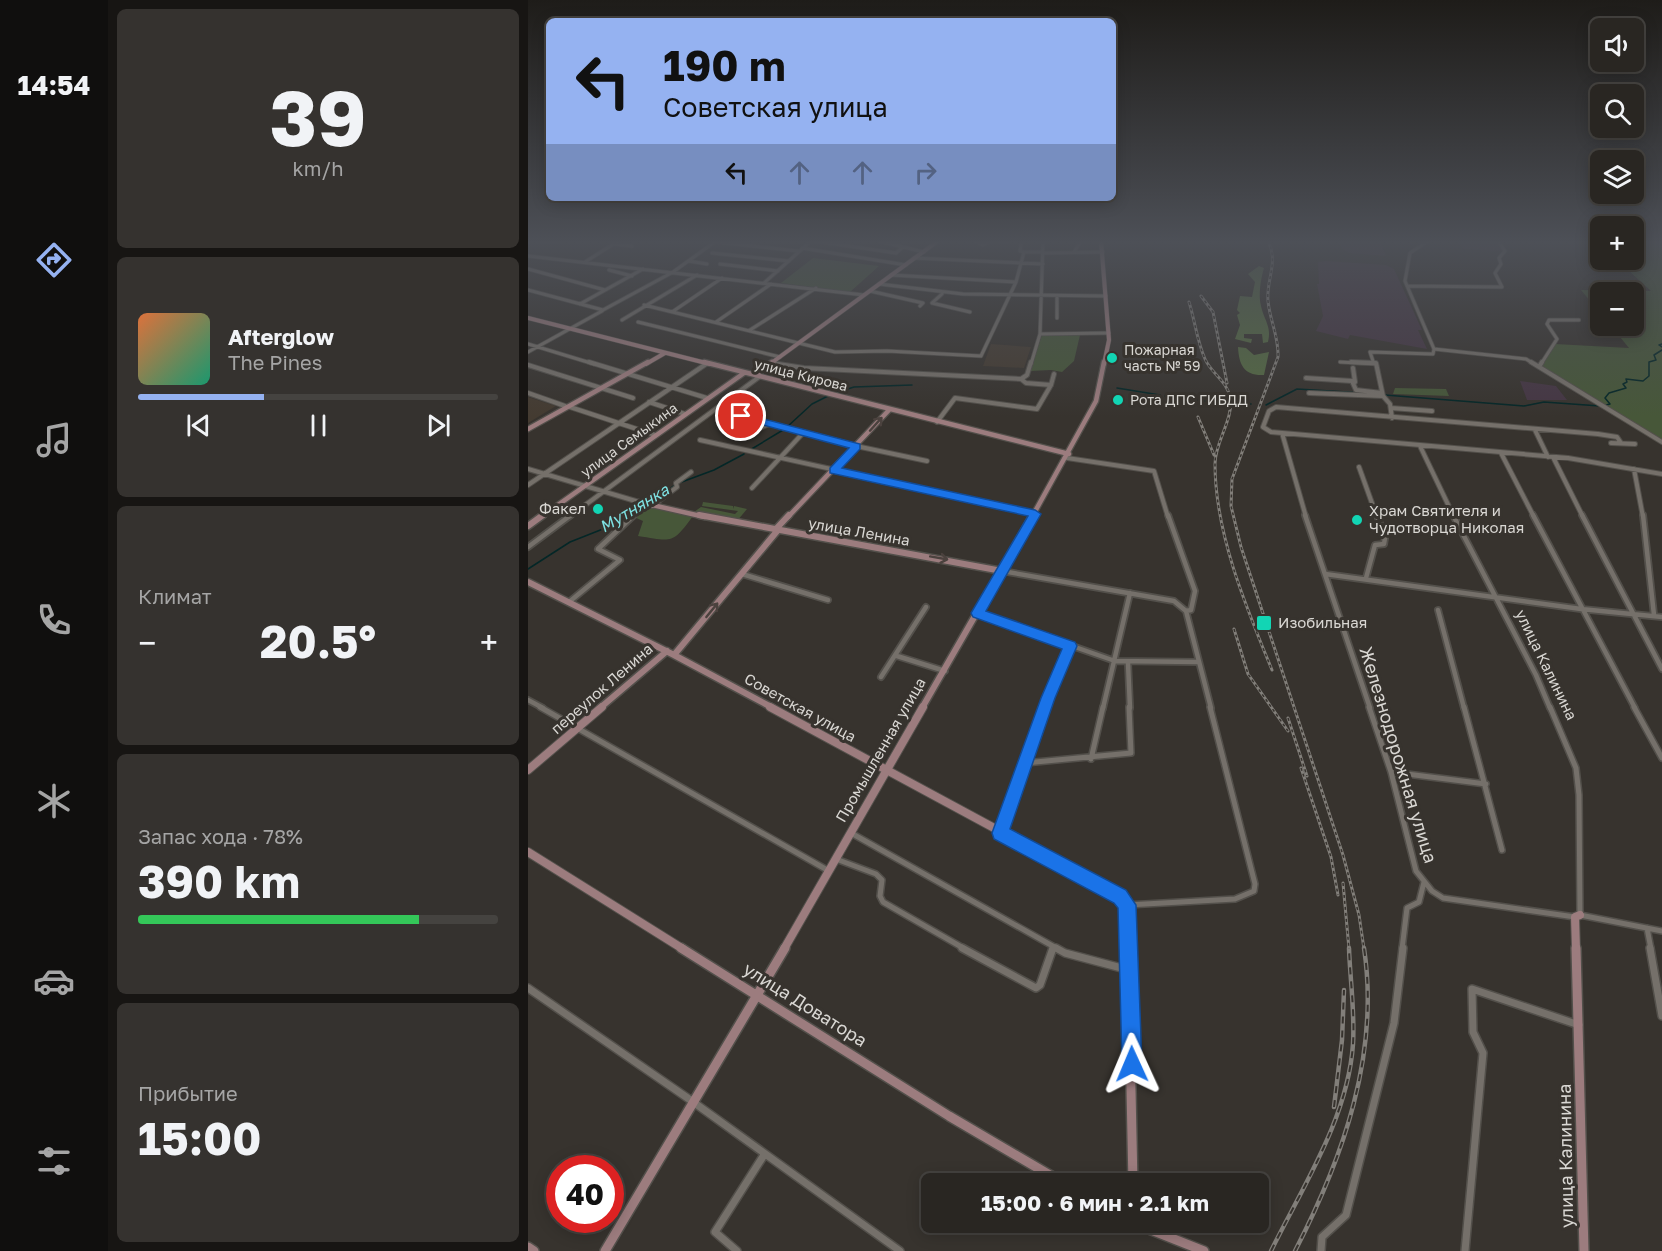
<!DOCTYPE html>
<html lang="ru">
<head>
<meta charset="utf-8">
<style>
  :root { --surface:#292622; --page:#35322f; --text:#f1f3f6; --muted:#a5a5a5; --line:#454340; --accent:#95b2f1 }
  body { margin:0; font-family:"Golos Text",sans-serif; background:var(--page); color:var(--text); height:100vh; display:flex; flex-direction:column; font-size:22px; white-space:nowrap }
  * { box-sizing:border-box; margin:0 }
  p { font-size:20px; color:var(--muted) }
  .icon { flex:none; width:33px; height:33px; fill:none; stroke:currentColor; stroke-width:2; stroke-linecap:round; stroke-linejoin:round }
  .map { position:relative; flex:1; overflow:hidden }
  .details { display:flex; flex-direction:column; gap:9px; padding:9px; background:#171513; width:420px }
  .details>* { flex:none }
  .top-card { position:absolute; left:18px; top:18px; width:570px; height:183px; border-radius:9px; box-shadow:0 3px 15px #0003,0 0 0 2px var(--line); background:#95b2f1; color:#111; overflow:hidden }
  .tools { position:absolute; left:1062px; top:18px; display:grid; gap:12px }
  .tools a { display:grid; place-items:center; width:54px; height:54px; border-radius:9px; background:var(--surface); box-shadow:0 3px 15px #0003,0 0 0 2px var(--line); font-size:30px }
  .speed { position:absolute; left:18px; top:1155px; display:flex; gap:12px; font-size:30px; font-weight:700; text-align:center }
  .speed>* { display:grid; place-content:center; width:78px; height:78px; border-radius:50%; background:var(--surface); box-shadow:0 3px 15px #0003,0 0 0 2px var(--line); line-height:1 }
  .speed .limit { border:9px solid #d22; background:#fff; color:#111 }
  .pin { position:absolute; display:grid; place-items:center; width:51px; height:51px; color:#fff; margin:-26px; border:3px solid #fff; border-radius:50%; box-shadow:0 2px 6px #0007 }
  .me { position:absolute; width:66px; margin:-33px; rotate:359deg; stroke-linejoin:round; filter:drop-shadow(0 0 4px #0008) }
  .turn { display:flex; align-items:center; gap:21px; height:126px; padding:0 18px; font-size:27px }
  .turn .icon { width:78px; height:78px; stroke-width:2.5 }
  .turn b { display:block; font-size:42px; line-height:51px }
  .lanes { display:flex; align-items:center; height:57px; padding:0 18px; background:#0003; justify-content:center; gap:30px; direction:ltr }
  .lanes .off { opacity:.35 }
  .big { font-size:45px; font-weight:700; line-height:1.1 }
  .details .tile { flex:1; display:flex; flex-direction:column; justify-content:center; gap:9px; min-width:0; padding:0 21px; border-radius:9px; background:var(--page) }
  .details .dial { align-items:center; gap:0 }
  .dial b { font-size:78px; line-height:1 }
  .song { display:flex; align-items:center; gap:18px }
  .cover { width:72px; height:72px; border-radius:9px; background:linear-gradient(135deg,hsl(20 70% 55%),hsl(160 70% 35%)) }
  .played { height:6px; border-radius:3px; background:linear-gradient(90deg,var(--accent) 35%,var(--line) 35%) }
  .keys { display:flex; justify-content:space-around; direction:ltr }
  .heat { display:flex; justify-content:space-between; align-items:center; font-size:33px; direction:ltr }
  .charge { height:9px; border-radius:4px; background:linear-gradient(90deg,#34c759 78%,var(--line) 0) }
  .trip { position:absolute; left:393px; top:1173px; width:348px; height:60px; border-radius:9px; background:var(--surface); box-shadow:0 3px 15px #0003,0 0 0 2px var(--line); font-weight:700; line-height:60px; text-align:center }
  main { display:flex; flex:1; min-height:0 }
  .tabs { display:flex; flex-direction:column; width:108px; justify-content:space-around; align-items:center; background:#100f0e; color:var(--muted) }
  .tabs .icon { width:42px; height:42px }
  .tabs .on { color:var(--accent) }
  .tabs b { font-size:27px; color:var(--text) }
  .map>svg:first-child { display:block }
  .industrial { fill:#453643 }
  .built { fill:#443b31 }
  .green { fill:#475739 }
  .forest { fill:#556a43 }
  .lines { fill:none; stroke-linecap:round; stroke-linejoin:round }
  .stream { stroke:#042727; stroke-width:1.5 }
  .street-far4-casing { stroke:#53504b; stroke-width:4.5 }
  .street-far3-casing { stroke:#53504b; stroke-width:6 }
  .street-far2-casing { stroke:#53504b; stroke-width:8 }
  .street-far1-casing { stroke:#53504b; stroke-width:8 }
  .street-casing { stroke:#53504b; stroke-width:10 }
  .secondary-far4-casing { stroke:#53504b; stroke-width:5 }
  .secondary-far3-casing { stroke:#53504b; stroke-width:7 }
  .secondary-far2-casing { stroke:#53504b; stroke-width:9 }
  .secondary-far1-casing { stroke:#53504b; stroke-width:10 }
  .secondary-casing { stroke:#53504b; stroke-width:12 }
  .street-far4 { stroke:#75706a; stroke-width:3 }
  .street-far3 { stroke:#75706a; stroke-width:4 }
  .street-far2 { stroke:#75706a; stroke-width:4.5 }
  .street-far1 { stroke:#75706a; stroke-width:5 }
  .street { stroke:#75706a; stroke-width:7 }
  .secondary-far4 { stroke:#9c7c7e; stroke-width:4 }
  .secondary-far3 { stroke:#9c7c7e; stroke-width:4.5 }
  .secondary-far2 { stroke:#9c7c7e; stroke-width:6 }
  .secondary-far1 { stroke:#9c7c7e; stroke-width:8 }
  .secondary { stroke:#9c7c7e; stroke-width:9 }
  .rail-far1-casing { stroke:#827f7a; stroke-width:3 }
  .rail-casing { stroke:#827f7a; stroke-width:4.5 }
  .rail-far1 { stroke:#37332e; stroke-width:1.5; stroke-dasharray:3; stroke-linecap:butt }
  .rail { stroke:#37332e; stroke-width:2; stroke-dasharray:7; stroke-linecap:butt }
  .oneway { stroke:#4b423e }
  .route { fill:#1a73e8; stroke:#114b97; stroke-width:1.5 }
  .poi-dot { fill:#12d5b4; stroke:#37332e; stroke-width:2 }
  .labels { text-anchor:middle; stroke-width:6; stroke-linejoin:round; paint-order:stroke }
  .far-poi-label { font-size:14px; fill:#d9d7d3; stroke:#37332e; text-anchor:start }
  .far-street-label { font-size:14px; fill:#d9d7d3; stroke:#37332e }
  .poi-label { font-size:15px; fill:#d9d7d3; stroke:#37332e; text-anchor:start }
  .street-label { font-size:15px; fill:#d9d7d3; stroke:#37332e }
  .water-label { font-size:16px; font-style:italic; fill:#7fe3e4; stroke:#37332e }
  .near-street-label { font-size:18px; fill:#d9d7d3; stroke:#37332e }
</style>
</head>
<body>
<main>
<nav class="tabs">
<b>14:54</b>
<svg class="icon on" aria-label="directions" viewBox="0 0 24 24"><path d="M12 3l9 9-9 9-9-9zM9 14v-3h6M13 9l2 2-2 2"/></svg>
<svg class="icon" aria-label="music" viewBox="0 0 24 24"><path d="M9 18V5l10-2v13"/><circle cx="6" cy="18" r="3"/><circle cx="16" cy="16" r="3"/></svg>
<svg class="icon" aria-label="phone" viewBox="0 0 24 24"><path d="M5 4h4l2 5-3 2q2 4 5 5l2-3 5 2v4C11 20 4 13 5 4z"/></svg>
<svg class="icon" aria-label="climate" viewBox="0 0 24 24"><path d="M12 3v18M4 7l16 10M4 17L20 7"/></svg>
<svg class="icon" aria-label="car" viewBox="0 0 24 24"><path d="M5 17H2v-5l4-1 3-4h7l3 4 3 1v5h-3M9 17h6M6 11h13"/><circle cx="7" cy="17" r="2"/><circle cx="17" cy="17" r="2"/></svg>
<svg class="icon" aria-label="filters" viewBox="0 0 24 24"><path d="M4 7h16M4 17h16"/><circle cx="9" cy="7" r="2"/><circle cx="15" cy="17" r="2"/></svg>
</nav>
<section class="details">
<div class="tile dial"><b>39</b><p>km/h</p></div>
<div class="tile">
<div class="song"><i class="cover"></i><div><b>Afterglow</b><p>The Pines</p></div></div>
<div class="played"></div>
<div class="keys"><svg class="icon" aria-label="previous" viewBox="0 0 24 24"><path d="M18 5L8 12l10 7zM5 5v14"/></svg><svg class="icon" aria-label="pause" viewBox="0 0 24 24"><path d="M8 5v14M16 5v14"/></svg><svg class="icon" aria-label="next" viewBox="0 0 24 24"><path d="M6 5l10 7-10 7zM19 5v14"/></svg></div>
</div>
<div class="tile"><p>Климат</p>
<div class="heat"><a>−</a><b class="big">20.5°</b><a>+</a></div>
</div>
<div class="tile"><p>Запас хода · 78%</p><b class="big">390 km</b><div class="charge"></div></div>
<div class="tile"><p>Прибытие</p><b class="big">15:00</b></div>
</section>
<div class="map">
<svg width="1134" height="1251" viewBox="0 0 1134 1251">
  <rect width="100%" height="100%" fill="#37332e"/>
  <path class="industrial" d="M811,241H852L858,256L822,253L814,249Z
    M932,241H969L976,251L935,249Z
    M798,261L858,265L866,269L894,330H890L899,349L822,335L820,339L788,331L795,316L789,284H791L790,262Z
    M992,381L1028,386L1039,400H999Z"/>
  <path class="built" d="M463,344L503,347L496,368L455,366Z
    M0,397L28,406L0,423Z"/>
  <path class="green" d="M1106,241H1134V441L1017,369L1014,365L1027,344L1101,348L1083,326H1106V292H1072V313L1053,290L1123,291L1089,260H1106Z
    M285,258L351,266L322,292L253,283Z
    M514,335H552L546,361L534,372L523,370L502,371Z
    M867,388L918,389L921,396L865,394Z
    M175,502L205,506V509L206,506L219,509L209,521L208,517V521L166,512L173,507L207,514L210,511L174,506Z
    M119,506L165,516C144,545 144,541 110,536L115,521L106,517Z"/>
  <path class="forest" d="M731,266L736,268C733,278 730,295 733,306C736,320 744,327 740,342L735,343L734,334H716V338L724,339L723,343L707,339L712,325L709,315L712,313L709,310L712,296L724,297L727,282L720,274Z
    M710,347L718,348L726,355L741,352L736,375C716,376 711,365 710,347Z"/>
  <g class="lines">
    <path class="stream" d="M1134,344L1131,345L1134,347
      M589,388L632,395
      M307,393L326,387L384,385
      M857,395L996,406L1016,402L1072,406
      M637,396L700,404
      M704,404L709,403
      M717,404H723
      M738,405L769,389L836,393
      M1078,405L1082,404L1077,398L1081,393L1098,388L1095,384L1099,382L1098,379L1115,381L1121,376V362L1128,360L1126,355L1134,350
      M259,427L284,404L302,395
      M222,450L255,430
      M151,483L186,470L216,454
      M122,503L147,485
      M0,569L42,542L80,527L117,505"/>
    <defs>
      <path id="street-far4" d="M14,241H29
        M287,241L368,253L375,247
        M351,241L396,252
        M447,241L455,245L463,241
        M470,241H480
        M900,241L882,253L877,281L906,349L998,359L1006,364
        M188,242L270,251
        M86,244L104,246
        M274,248L378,265
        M496,252H515
        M546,252L553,241
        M184,253L261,261
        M515,253L575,252
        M0,256L336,295
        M386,258L515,264
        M161,261L179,264
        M57,262L90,241
        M192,264L250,271
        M0,269L77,290
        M81,270L104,276
        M363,275L488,282
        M236,283L283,241
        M351,284L435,294L578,296
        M879,286L974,287L967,273L973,264L971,258L977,251L970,241
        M0,290L75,310L145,272L188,241
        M342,291L395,303L392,306
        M414,294L404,303L442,312
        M529,297V318
        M52,304L115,269
        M116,305L307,352L359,351L453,356L488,282L496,252L492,251L493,244
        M144,312L194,278
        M94,320L169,275
        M110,322L252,357
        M188,322L243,284
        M222,330L288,288
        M512,334L581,333
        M0,344L66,364
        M0,352L74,311
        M845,361L842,352L905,354L906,349
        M812,362L848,364
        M244,363L249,364
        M503,364L512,334L515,241
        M1013,364L1029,339L1019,324L1021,320H1051"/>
      <path id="street-far3" d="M61,362L179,398
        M823,362L848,363L855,396L862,404L864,418
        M1003,362L1134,442
        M244,363L276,368L493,379L498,383L523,385
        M0,365L105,398
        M1011,367L1014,362
        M825,368L827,382
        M778,378L824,381L828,390L854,393
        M493,379L499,375L503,362
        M0,393L37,406
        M781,393L855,396
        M121,402L157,414
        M42,407L127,435
        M863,408L904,411
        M213,416L328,446L399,461
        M409,422L427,398L509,409L523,385L526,374
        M1007,430L1020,457
        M220,433L241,424
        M754,433L778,517
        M172,440L507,514
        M1083,443L1107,444
        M1093,443L1089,437L1070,434L748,407L741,411L735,427L743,432L1040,458L1134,474
        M892,446L926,517
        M973,453L1006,517
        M1025,457L1055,517
        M539,458L626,471L640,517
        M831,467L849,517
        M0,469L111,502
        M1106,469L1115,517
        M0,485L178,364
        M224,488L275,433
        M124,506L149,487L148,483L163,472
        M41,517L231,377
        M104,517L111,510"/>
      <path id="street-far2" d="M640,515L667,591L663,610L658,611
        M777,515L842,708
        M925,515L1008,675L1022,708
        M1005,515L1107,708
        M1054,515L1134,669
        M1115,515L1126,615
        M0,547L43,515
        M474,571L646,601L658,611
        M214,574L300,600
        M797,574L1053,609L1134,617
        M838,578L847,545L856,544L857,538L849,515
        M41,602L92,560L70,549L106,515
        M910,610L936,708
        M658,611L683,708
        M450,613L587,661L670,662
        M369,656L417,671
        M600,663L602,708
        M353,677L398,607
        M0,700L15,708
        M516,708L542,646
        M575,708L602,593"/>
      <path id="street-far1" d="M12,707L301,871
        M841,707L863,772L888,871L904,891L915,898L1047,917
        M936,707L974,850
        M1022,707L1048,768L1051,795L1052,915L1134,931
        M1106,707L1134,758
        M563,759L575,707
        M497,763L603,753L601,707
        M863,772L958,784
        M323,833L530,949
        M472,833L517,707
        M308,859L348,874L354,880L352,896L355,902L437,949
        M599,905L707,899L726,891L727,884L682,707
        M1119,928L1123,949
        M524,949L525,947
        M874,949L879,908L891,902L896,882"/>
      <path id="street" d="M434,948L508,988L512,985L525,948
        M528,948L537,953L601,970
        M1122,948L1134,1016
        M0,988L161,1099L372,1251
        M209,1251L187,1232L236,1155
        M793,1251L794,1237L818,1215L866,1023L875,948
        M937,1251L955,1053L945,1032L944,989L1051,1025"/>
      <path id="secondary-far4" d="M573,241L581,340L576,364
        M0,318L182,364
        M118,364L137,353
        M242,364L410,241"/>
      <path id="secondary-far3" d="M176,362L541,454
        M227,375L244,362
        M0,429L120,362
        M111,502L177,517
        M13,517L216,373
        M260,517L361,410
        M504,517L568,401L576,362"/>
      <path id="secondary-far2" d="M171,515L474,571
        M0,526L15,515
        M247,530L261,515
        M0,582L146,655L245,708
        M146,655L250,530
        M72,708L139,651
        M394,708L505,515"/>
      <path id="secondary-far1" d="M242,707L592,896L599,905L600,949
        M0,770L74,707
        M0,852L155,949
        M256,949L395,707
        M1048,949L1047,917L1052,915"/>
      <path id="secondary" d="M153,948L421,1116L537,1184
        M600,948L605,1184
        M1048,948L1056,1251
        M603,1222L676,1251
        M0,1247L6,1251
        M77,1251L257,948"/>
    </defs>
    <use href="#street-far4" class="street-far4-casing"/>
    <use href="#street-far3" class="street-far3-casing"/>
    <use href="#street-far2" class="street-far2-casing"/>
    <use href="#street-far1" class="street-far1-casing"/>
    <use href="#street" class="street-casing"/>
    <use href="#secondary-far4" class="secondary-far4-casing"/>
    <use href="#secondary-far3" class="secondary-far3-casing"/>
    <use href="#secondary-far2" class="secondary-far2-casing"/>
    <use href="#secondary-far1" class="secondary-far1-casing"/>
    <use href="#secondary" class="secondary-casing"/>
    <use href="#street-far4" class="street-far4"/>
    <use href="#street-far3" class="street-far3"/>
    <use href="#street-far2" class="street-far2"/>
    <use href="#street-far1" class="street-far1"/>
    <use href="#street" class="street"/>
    <use href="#secondary-far4" class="secondary-far4"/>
    <use href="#secondary-far3" class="secondary-far3"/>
    <use href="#secondary-far2" class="secondary-far2"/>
    <use href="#secondary-far1" class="secondary-far1"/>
    <use href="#secondary" class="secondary"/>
    <defs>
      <path id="rail-far1" d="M740,241C751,263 738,279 740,301C742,321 751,337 750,357L704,479L703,506L713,547L815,855L831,915L836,949
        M673,296L685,312L699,383
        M661,302C667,321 669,341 677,359C683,373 699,381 702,397C706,420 687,441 687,464C687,533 718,607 744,670
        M670,417L686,455
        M706,629L720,674L760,731
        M760,718L779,776
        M773,768L803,857L810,895
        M815,883L821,949"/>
      <path id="rail" d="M806,1107L814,1040L816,990
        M743,1251C775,1186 820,1118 825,1044C827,1012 822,979 821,948
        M767,1251C815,1158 852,1054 836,948"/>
    </defs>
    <use href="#rail-far1" class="rail-far1-casing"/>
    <use href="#rail" class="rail-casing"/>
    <use href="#rail-far1" class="rail-far1"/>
    <use href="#rail" class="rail"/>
  </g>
  <defs><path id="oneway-shaft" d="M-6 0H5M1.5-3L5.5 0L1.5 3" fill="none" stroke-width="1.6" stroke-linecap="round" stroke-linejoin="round" transform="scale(1.5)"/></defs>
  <g class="oneway">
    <use href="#oneway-shaft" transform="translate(348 424) rotate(-48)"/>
    <use href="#oneway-shaft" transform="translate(411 558) rotate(10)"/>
    <use href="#oneway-shaft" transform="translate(184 610) rotate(-51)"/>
  </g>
  <linearGradient id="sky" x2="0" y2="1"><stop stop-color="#1e1c19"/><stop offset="0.58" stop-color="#4d5057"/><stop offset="1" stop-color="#4d5057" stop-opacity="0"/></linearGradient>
  <rect width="1134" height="417" fill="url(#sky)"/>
  <path class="route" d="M213,413L332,444V449L314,468L507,510L513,514L458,611L547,642L549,646L527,698L482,829L598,890L608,905L614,1064L611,1071L604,1074L597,1071L594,1064L590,908L586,903L466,839L464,833L513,698L534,649L445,617L443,613L500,516L302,473V468L321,448L209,418L208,416Z"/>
  <g class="poi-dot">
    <circle cx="584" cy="358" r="6"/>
    <circle cx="590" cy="400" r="6"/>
    <circle cx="70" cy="509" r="6"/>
    <circle cx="829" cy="520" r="6"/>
    <rect x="728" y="615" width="16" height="16" rx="3"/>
  </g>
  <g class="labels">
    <g class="far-poi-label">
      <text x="596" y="355">Пожарная<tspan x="596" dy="16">часть № 59</tspan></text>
      <text x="602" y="405">Рота ДПС ГИБДД</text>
    </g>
    <g class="far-street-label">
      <text transform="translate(273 375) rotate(14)" y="5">улица Кирова</text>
      <text transform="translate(101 440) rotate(-36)" y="5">улица Семыкина</text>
    </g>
    <g class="poi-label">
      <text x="58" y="514" text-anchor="end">Факел</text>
      <text x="841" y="516">Храм Святителя и<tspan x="841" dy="17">Чудотворца Николая</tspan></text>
      <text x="750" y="628">Изобильная</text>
    </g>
    <g class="street-label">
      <text transform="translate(331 532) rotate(10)" y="5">улица Ленина</text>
      <text transform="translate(1018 665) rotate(64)" y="5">улица Калинина</text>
      <text transform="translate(74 689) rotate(-41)" y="5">переулок Ленина</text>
      <text transform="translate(272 708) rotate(29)" y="5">Советская улица</text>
      <text transform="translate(353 750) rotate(-60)" y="5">Промышленная улица</text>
    </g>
    <g class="water-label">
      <text transform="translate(106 508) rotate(-31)" y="6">Мутнянка</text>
    </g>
    <g class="near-street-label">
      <text transform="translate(870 755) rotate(73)" y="6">Железнодорожная улица</text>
      <text transform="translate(277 1005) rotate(32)" y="6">улица Доватора</text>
      <text transform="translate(1038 1156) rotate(-91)" y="6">улица Калинина</text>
    </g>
  </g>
</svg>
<div class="tools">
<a><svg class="icon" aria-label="sound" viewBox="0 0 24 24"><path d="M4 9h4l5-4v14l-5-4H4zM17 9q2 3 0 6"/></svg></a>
<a><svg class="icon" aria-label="search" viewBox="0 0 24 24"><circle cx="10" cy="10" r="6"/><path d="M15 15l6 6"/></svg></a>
<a><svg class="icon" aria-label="layers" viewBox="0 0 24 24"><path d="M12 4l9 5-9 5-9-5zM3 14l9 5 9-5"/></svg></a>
<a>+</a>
<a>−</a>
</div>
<div class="speed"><div class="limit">40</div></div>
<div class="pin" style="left:213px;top:416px;background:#d93025"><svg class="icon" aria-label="arrive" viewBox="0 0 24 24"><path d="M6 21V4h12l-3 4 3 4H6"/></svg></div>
<svg class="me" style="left:604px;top:1064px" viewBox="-20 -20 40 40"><path d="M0-17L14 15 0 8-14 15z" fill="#1a73e8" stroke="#fff" stroke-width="4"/></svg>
<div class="trip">15:00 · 6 мин · 2.1 km</div>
<div class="top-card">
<div class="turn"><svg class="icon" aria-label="left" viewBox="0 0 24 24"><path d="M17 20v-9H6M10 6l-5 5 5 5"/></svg><div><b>190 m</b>Советская улица</div></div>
<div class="lanes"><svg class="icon" aria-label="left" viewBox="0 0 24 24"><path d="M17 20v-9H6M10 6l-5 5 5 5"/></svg><svg class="icon off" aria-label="ahead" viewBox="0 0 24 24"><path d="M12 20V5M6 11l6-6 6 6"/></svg><svg class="icon off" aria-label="ahead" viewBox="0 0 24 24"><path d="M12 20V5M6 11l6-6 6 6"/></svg><svg class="icon off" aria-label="right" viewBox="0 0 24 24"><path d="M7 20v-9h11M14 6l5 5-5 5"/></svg></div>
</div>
</div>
</main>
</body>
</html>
